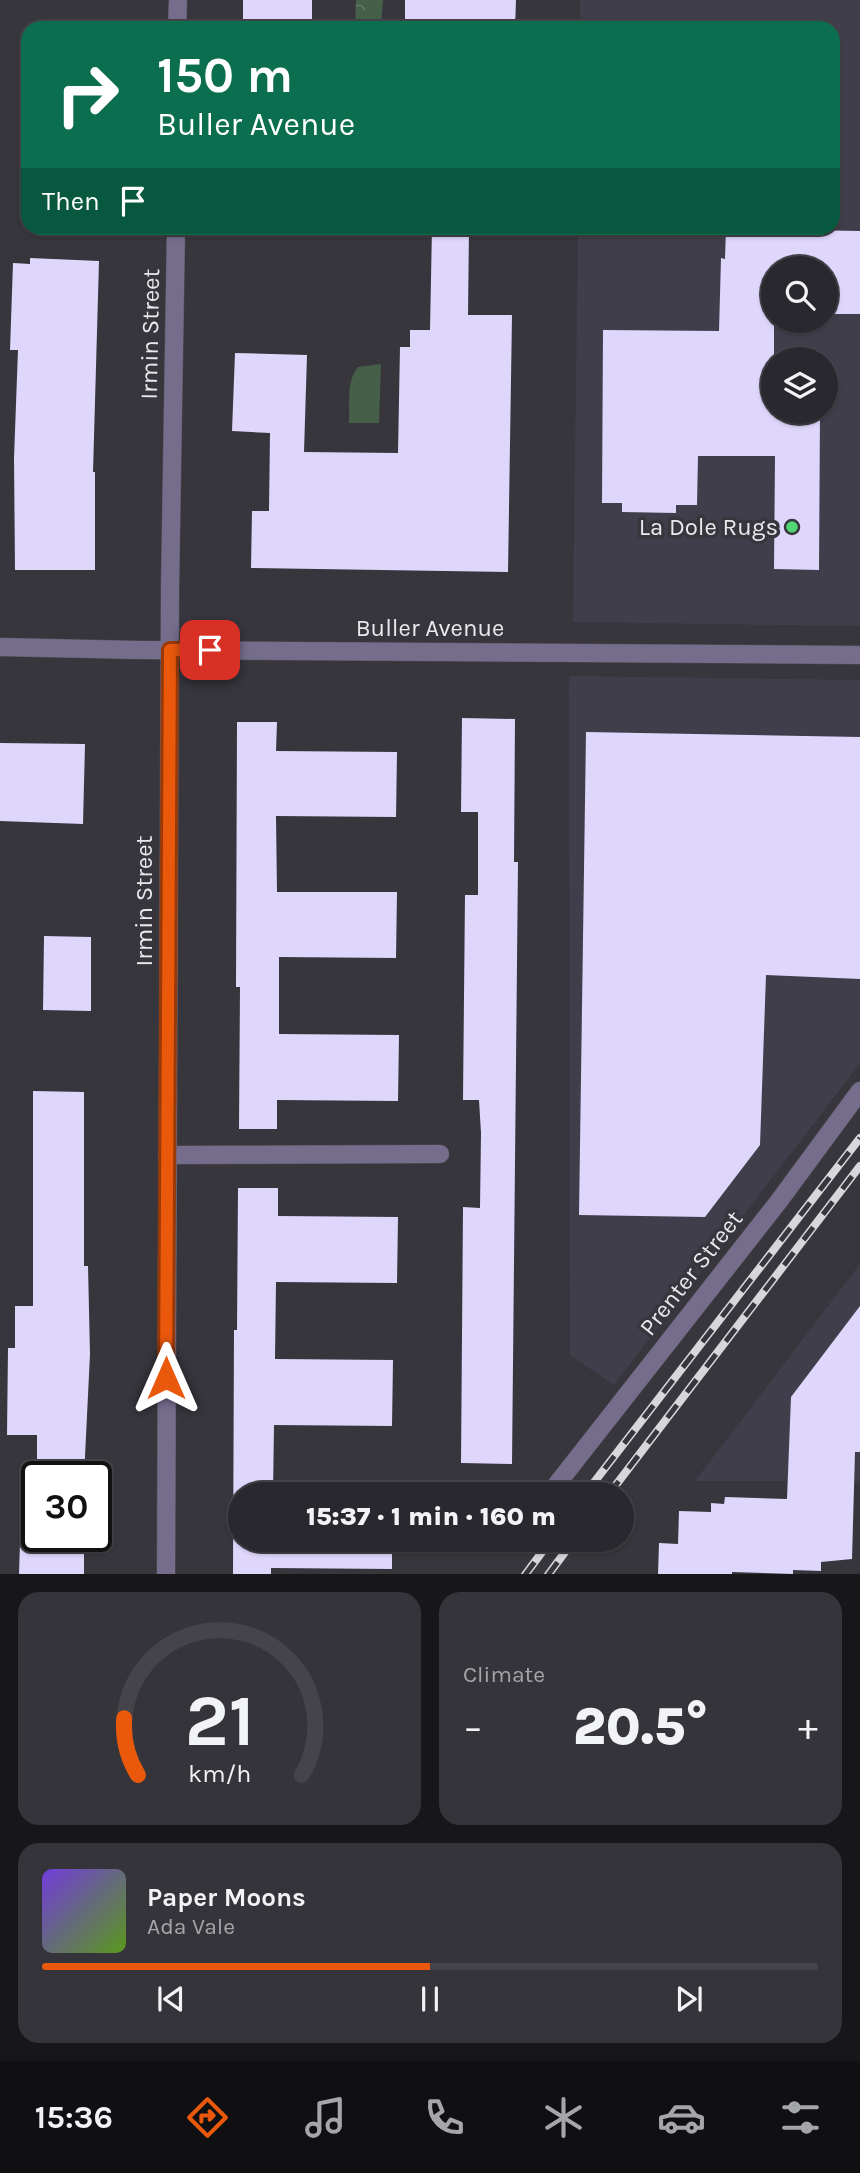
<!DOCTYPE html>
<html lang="en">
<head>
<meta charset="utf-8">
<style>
  :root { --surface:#29282e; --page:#35343a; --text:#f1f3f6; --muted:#a5a6aa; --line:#45444a; --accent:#ea580c }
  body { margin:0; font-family:Karla,sans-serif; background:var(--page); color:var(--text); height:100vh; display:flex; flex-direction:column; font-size:26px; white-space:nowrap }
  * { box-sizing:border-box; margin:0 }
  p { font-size:23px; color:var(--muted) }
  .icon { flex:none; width:38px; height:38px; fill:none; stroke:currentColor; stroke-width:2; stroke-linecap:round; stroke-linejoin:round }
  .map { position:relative; height:1574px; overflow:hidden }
  .sheet { display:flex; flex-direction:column; gap:18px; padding:18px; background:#171619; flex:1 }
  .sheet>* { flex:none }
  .guide { position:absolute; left:21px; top:21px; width:819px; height:214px; border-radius:21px; box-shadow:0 2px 5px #0004,0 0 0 2px var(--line); background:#0b6e4f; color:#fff; overflow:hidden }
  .tools { position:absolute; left:761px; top:256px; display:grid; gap:14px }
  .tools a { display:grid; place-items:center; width:77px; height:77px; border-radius:50%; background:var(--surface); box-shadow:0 2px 5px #0004,0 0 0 2px var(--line); font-size:35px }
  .speed { position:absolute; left:21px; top:1461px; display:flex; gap:14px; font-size:35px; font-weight:700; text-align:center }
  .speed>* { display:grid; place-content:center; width:91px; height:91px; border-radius:50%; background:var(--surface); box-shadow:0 2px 5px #0004,0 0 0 2px var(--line); line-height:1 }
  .speed .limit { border:4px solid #111; border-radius:10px; background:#fff; color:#111 }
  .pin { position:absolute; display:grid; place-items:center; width:60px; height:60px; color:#fff; margin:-30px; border-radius:14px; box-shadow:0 4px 10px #0006 }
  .me { position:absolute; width:77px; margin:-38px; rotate:0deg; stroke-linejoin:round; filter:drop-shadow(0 0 5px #0008) }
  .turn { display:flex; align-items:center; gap:24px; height:147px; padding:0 21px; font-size:32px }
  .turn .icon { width:91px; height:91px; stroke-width:2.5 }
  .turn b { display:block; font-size:49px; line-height:60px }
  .then { display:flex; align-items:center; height:66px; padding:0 21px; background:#0003; gap:14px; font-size:26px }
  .big { font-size:52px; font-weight:800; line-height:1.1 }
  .sheet .tile { flex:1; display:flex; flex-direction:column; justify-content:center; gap:10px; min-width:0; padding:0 24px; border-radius:21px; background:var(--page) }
  .sheet .dial { align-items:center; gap:0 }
  .dial svg { height:182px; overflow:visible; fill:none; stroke:var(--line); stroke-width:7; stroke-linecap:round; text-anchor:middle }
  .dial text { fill:var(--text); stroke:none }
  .song { display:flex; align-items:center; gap:21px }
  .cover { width:84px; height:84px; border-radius:10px; background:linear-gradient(135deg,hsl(260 70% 55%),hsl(90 70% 35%)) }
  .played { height:7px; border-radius:4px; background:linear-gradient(90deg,var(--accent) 50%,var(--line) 50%) }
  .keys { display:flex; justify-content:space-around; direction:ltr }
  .heat { display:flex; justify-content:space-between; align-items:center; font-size:38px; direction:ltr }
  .sheet .tiles { flex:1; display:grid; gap:18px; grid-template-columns:1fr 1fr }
  .tile:last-child { grid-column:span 2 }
  .trip { position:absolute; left:228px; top:1482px; width:406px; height:70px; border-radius:35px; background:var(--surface); box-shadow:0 2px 5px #0004,0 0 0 2px var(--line); font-weight:800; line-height:70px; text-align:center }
  .tab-bar { display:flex; height:112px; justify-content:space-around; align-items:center; background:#101012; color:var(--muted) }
  .tab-bar .icon { width:49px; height:49px }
  .tab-bar .current { color:var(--accent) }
  .tab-bar b { font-size:32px; color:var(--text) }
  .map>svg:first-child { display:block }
  .built { fill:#413e4b; fill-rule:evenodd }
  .grass { fill:#455f49 }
  .forest { fill:url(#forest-crowns) }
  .building { fill:#dfd6fc }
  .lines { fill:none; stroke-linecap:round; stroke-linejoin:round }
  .lane-casing { stroke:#535259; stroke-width:19 }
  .street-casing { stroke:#535259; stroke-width:19 }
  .lane { stroke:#766d8d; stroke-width:18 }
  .street { stroke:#766d8d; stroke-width:18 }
  .rail-casing { stroke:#d7d6db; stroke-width:8 }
  .rail { stroke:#37363d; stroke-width:5; stroke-dasharray:16; stroke-linecap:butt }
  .route-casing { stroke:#983908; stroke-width:18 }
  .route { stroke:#ea580c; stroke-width:12 }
  .poi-dot { fill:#50d674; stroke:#37363d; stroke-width:2.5 }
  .labels { text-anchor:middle; stroke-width:7; stroke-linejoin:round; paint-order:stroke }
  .street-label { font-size:24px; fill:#e9e8ed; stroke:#37363d }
  .poi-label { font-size:24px; fill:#e9e8ed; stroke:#37363d; text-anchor:end }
</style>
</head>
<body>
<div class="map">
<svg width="860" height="1575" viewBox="0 0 860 1575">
  <defs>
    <pattern id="forest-crowns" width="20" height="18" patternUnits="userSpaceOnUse" patternTransform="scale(1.75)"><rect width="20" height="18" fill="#455f49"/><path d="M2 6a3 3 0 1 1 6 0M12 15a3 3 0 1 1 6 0" fill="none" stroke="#607664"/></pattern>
  </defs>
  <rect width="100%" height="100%" fill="#37363d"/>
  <path class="built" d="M580,0H860V626L573,622L578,228H833V28H580ZM774,268H826V320H774ZM774,359H826V411H774Z
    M569,676L860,680V1063L614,1385L570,1355Z
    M860,1264V1481H695Z"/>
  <path class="grass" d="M381,364L379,423H349C350,405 346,381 358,367Z"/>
  <path class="forest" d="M356,0H383L381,28H355Z"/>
  <path class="building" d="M243,0H312V28H243Z
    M405,0H516L515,28H405Z
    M432,228H469L468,315H512L508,572L251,568L252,511H269L270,433L232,431L235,353L307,355L304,452L398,453L400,347H410V330H430Z
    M726,228H802V230L860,231V314H826V268H774V411H820L819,570L774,569L775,456H698L697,505H676V513L622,512V503H602L603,330L719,331L721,258L725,259Z
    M30,258L99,261L93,472H95V570H15L14,458L18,350H10L13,263L30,264Z
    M462,718L515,719L514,862H518L512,1464L461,1463L463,1207L480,1208L481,1133L479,1100H463L465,895H478V812H461Z
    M237,722H277L276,751L397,752L396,817L276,816L277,892H397L396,958L279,957V1034L399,1035L398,1101L277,1100V1129H239L240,987H236Z
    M586,732L860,737V979L766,975L760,1145L705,1217L579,1215Z
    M0,743L85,744L83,824L0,821Z
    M44,936L91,937V1011L43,1010Z
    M33,1091L84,1092V1266H88L90,1354L84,1477H37V1435H7L8,1348H15V1306H33Z
    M238,1188H278V1216L398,1217L397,1283L276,1282L275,1359L393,1360L392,1426L274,1425L273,1494H240V1540H392V1569L271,1568V1574H233L234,1330H237Z
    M860,1306V1452H855L852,1559L821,1562V1571L793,1570V1574L732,1572V1574H658L659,1543L678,1544L679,1511L711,1512V1503L724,1504L725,1497L787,1499L791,1397Z
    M20,1543L84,1544V1574H19Z"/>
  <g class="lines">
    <defs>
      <path id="lane" d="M167,1155L440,1154"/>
      <path id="street" d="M177,28L178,0
        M0,647L138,650L860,655
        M557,1484L779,1201L860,1091
        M166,1575L170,589L176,228"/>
    </defs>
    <use href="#lane" class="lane-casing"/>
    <use href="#street" class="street-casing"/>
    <use href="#lane" class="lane"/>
    <use href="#street" class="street"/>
    <defs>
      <path id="rail" d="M585,1494L860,1138
        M609,1494L860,1166
        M525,1575L551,1540
        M548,1575L574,1540"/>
    </defs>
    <use href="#rail" class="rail-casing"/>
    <use href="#rail" class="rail"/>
  </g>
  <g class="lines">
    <defs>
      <path id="route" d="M166,1378L170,650H210"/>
    </defs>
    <use href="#route" class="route-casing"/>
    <use href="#route" class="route"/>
  </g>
  <circle class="poi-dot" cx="792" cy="527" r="7"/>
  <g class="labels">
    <g class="street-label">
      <text transform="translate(150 334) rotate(-89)" y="8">Irmin Street</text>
      <text x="430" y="636">Buller Avenue</text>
      <text transform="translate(144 901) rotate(-90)" y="8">Irmin Street</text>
      <text transform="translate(691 1273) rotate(-52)" y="8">Prenter Street</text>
    </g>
    <g class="poi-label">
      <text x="778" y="535">La Dole Rugs</text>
    </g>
  </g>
</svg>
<div class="tools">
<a><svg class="icon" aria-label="search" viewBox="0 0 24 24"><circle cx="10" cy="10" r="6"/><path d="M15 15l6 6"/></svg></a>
<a><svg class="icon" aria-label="layers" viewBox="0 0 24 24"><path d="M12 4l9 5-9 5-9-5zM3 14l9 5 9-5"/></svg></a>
</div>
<div class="speed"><div class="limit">30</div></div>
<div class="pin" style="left:210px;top:650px;background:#d93025"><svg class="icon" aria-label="arrive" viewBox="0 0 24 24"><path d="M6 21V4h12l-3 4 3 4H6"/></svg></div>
<svg class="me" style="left:166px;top:1378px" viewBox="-20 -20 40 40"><path d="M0-17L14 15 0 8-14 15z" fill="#ea580c" stroke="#fff" stroke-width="4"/></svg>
<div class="trip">15:37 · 1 min · 160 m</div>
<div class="guide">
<div class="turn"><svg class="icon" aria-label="right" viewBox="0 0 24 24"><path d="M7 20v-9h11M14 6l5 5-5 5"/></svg><div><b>150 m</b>Buller Avenue</div></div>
<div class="then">Then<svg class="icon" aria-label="arrive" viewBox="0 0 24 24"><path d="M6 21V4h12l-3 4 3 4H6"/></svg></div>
</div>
</div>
<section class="sheet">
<div class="tiles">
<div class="tile dial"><svg viewBox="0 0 100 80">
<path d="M14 69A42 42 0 1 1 86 69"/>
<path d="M14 69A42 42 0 0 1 8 44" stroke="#ea580c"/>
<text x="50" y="56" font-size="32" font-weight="700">21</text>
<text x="50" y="72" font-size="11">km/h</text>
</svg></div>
<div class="tile"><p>Climate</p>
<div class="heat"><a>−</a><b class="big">20.5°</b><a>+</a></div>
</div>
<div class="tile">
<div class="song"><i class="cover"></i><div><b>Paper Moons</b><p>Ada Vale</p></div></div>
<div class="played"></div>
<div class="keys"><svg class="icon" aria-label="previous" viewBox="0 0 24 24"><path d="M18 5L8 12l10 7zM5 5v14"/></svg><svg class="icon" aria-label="pause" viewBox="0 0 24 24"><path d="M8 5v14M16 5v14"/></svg><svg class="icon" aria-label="next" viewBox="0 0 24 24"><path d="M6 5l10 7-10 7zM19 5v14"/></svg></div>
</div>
</div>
</section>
<nav class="tab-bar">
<b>15:36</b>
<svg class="icon current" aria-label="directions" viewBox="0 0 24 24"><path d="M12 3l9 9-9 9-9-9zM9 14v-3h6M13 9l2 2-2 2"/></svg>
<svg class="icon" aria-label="music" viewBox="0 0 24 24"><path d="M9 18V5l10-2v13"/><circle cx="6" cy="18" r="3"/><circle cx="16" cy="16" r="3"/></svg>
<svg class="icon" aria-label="phone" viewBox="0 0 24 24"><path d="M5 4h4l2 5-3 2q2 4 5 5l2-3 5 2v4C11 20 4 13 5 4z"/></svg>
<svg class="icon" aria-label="climate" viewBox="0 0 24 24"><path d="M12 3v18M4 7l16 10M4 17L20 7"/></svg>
<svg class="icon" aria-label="car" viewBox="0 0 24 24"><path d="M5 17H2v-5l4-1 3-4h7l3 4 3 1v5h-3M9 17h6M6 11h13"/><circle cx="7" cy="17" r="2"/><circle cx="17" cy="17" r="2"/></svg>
<svg class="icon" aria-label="filters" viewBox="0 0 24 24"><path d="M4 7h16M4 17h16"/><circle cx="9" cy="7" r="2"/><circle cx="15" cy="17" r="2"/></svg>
</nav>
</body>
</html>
